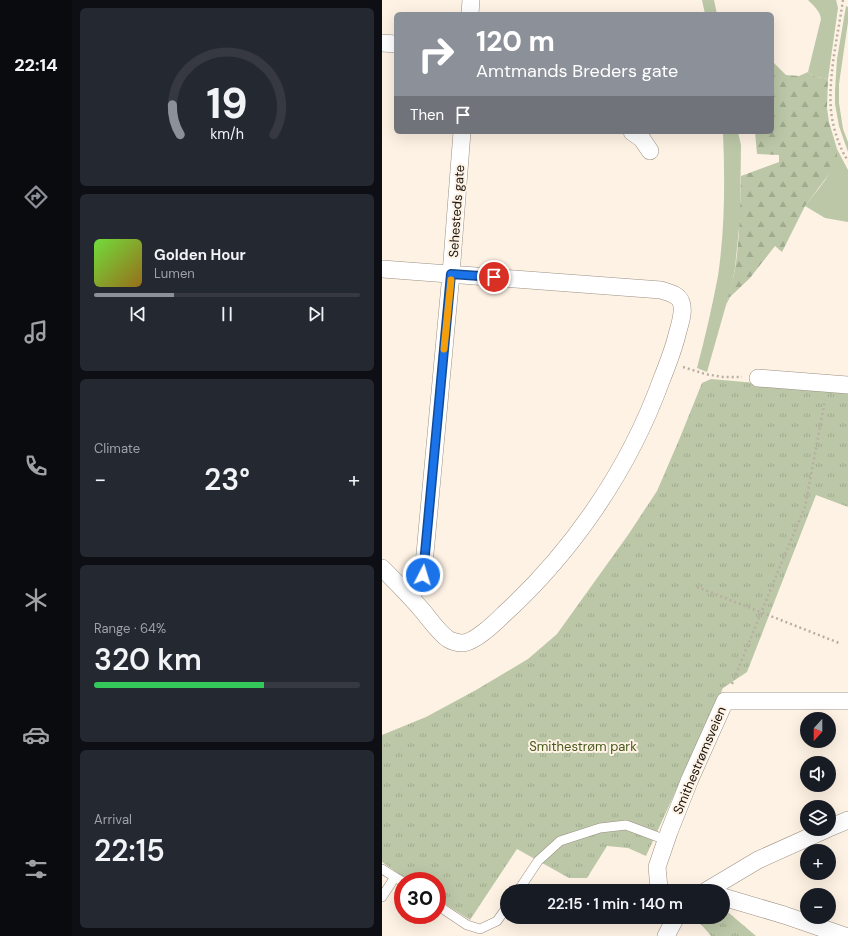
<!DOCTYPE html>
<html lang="en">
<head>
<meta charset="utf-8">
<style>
  :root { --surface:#171b24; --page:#242831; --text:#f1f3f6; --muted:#9ea1a6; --line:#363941; --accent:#8c9099 }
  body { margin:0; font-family:"DM Sans",sans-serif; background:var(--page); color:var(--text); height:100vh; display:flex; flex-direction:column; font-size:15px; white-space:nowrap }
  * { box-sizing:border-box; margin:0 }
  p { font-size:13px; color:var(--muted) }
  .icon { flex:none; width:22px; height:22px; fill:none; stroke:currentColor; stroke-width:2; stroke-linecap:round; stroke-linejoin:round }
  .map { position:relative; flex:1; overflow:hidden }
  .drawer { display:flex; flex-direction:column; gap:8px; padding:8px; background:#0d0f14; width:310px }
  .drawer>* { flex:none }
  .top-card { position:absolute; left:12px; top:12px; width:380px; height:122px; border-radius:6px; box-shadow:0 4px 16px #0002; background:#8c9099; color:#fff; overflow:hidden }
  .needle { width:26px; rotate:201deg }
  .buttons { position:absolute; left:418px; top:712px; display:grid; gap:8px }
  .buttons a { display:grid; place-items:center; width:36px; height:36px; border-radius:50%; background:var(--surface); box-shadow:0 4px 16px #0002; font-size:20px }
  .speed { position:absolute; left:12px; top:872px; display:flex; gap:8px; font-size:20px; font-weight:700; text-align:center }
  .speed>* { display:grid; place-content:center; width:52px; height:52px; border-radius:50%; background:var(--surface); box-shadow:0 4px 16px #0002; line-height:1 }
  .speed .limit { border:6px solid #d22; background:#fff; color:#111 }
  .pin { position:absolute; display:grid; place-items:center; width:34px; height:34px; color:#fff; margin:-17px; border:2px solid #fff; border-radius:50%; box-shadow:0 1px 4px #0007 }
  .me { position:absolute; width:44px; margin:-22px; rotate:5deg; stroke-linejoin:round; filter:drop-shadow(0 0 3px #0008) }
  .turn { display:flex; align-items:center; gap:14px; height:84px; padding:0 16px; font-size:18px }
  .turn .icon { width:52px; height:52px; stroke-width:2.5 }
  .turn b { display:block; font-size:28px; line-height:34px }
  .then { display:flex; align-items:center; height:38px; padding:0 16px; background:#0003; gap:8px; font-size:15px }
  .big { font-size:30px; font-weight:600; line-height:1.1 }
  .drawer .widget { flex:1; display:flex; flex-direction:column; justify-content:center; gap:6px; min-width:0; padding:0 14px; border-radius:6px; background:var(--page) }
  .drawer .dial { align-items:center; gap:0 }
  .dial svg { height:104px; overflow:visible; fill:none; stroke:var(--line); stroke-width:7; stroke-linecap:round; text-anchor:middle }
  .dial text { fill:var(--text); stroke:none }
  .song { display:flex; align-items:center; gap:12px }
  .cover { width:48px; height:48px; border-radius:6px; background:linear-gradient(135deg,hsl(100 70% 55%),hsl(40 70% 35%)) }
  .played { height:4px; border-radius:2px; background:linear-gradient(90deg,var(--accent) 30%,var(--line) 30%) }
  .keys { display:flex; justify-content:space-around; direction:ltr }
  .heat { display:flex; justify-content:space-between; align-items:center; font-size:22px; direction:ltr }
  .charge { height:6px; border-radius:3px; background:linear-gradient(90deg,#34c759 64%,var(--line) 0) }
  .trip { position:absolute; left:118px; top:884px; width:230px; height:40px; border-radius:20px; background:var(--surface); box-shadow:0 4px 16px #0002; font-weight:600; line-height:40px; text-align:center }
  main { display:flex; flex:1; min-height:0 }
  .menu { display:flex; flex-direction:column; width:72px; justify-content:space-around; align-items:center; background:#090b0e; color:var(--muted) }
  .menu .icon { width:28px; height:28px }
  .menu .selected { color:var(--accent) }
  .menu b { font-size:18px; color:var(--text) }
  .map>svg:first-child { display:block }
  .green { fill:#bbc7a7 }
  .forest { fill:url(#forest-firs) }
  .park { fill:url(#park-tufts) }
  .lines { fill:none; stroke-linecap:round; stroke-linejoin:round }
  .service-casing { stroke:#9b9083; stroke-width:10 }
  .minor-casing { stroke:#9b9083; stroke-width:18 }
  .path { stroke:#b8afa3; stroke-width:2.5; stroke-dasharray:2 3; stroke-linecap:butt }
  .service { stroke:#fff; stroke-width:9 }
  .minor { stroke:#fff; stroke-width:17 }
  .route-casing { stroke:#114b97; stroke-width:10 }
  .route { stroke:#1a73e8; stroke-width:7 }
  .slow { stroke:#f59e0b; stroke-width:7 }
  .labels { text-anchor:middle; stroke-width:4; stroke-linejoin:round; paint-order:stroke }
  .street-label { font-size:13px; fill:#17130e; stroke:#fef2e4 }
  .park-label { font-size:13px; fill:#48591e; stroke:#fef2e4 }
</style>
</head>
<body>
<main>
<nav class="menu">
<b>22:14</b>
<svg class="icon selected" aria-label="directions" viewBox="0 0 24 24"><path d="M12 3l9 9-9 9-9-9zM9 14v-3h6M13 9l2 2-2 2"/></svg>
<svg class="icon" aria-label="music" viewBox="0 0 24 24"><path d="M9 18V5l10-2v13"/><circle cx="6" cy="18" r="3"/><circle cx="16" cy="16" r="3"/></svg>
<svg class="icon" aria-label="phone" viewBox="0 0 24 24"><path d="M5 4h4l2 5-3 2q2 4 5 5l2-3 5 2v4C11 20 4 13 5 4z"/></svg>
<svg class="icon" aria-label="climate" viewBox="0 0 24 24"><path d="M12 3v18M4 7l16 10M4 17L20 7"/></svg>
<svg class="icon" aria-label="car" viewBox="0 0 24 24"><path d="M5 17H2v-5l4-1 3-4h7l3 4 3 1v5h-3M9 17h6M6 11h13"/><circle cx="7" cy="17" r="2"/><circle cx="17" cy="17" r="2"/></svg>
<svg class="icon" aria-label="filters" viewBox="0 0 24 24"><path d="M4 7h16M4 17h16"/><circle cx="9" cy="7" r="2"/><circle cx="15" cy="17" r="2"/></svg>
</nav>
<section class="drawer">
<div class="widget dial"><svg viewBox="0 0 100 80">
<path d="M14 69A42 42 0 1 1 86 69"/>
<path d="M14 69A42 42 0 0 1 8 46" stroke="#8c9099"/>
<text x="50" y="56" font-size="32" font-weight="700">19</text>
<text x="50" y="72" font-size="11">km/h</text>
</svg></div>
<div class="widget">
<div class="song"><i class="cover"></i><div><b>Golden Hour</b><p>Lumen</p></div></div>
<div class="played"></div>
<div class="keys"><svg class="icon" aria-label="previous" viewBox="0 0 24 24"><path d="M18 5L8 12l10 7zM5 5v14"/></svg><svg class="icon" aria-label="pause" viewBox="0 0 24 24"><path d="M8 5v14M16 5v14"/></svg><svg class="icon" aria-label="next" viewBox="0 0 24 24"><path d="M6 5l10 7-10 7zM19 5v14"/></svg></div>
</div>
<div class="widget"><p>Climate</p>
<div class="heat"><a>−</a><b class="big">23°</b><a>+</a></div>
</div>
<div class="widget"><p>Range · 64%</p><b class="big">320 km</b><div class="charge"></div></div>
<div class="widget"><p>Arrival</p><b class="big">22:15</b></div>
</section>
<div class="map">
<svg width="466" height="936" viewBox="0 0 466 936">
  <defs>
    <pattern id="forest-firs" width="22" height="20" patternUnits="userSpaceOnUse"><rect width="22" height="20" fill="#bbc7a7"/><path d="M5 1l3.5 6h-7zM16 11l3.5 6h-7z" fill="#a0aa8f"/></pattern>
    <pattern id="park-tufts" width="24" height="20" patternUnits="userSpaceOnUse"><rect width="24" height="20" fill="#bbc7a7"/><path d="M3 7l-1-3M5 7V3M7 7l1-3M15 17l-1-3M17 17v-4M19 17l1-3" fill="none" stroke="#a0aa8f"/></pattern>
  </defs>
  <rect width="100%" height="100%" fill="#fef2e4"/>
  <path class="green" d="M320,0H332L335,14H323Z
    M426,0H454L456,8L446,79L431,76L426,72L439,19C438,11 431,5 426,0Z
    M464,6L466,7V22L457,84V103L461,129L466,142V152L457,126L453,104V91L455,59Z
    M341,132H356L359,145L358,218L353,268L350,284L325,372L315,368C323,338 330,307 336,276C343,228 343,180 341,132Z
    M455,149L466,170V222L443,218L423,206C436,189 454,171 455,149Z"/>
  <path class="forest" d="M392,63L404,75L417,76L426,72L431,76L446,79L445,108L447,122L455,149V157L450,170L423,206L400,252L393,246L368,278L348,297L344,305C347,293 351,281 353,269C358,238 358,207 359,176L397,162V155L375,154L373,132H390V65Z"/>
  <path class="park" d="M329,379L466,391V507L434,495L365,672L341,688L264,856L246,848L225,846L205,878H187L135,849L88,920L55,899V881H27L0,862V735L44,717L94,690L146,659L175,634L246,535L275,491L297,440L320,383Z
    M341,908L374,936H329C322,927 316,920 305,917H341Z"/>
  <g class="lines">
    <defs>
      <path id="service" d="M0,869L21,882
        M136,891L156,861L178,841L218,828L244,825L284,840
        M0,897L13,877
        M55,905L85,925L98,929L115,921L125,907"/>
      <path id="minor" d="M88,14L89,0
        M0,43L14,44
        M250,132L260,139L268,151
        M0,269L279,290C287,293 296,294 299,302C303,312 297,326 295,335C291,351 285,366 279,381C247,469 191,551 122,614C113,623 92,643 80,643C76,643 69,641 66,639C56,632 47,618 39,609C27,595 13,581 0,568
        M376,378L466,385
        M29,597L41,575L69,274L80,132
        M447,828L466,820
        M279,891L277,888L275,867L287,832L308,779L343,701H466
        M324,891L376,860L445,829
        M341,897L402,915L463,936
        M284,936L294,917"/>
    </defs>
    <use href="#service" class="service-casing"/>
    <use href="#minor" class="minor-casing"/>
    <path class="path" d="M461,0C456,35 446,76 449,111C451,128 457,147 466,161
      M301,367L323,374L341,377H360
      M315,587L457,643
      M350,684L399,564L423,507L443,400"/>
    <use href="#service" class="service"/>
    <use href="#minor" class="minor"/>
  </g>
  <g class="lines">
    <defs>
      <path id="route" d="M41,575L69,274L112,277"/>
    </defs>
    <use href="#route" class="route-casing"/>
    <use href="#route" class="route"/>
    <path class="slow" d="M62,349L69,280"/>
  </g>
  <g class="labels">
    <g class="street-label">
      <text transform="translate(74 211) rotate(-86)" y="5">Sehesteds gate</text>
      <text transform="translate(317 760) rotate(-67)" y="5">Smithestrømsveien</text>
    </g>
    <g class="park-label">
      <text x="201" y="751">Smithestrøm park</text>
    </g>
  </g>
</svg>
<div class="buttons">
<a><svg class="needle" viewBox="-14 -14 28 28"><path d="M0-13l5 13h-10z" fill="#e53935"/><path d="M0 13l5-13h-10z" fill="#9ea1a6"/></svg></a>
<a><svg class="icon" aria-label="sound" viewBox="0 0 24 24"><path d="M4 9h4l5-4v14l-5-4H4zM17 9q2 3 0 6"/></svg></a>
<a><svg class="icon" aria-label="layers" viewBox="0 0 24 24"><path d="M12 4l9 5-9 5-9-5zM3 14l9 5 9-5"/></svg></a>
<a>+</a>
<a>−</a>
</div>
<div class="speed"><div class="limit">30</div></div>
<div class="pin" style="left:112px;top:277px;background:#d93025"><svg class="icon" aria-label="arrive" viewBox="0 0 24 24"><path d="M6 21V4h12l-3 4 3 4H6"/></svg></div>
<svg class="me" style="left:41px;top:575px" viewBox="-20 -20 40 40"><circle r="17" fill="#1a73e8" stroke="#fff" stroke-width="3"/><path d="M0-11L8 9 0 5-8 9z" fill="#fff"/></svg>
<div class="trip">22:15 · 1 min · 140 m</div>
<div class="top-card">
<div class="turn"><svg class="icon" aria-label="right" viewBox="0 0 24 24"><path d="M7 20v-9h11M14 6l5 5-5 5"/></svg><div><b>120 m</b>Amtmands Breders gate</div></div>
<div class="then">Then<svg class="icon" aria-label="arrive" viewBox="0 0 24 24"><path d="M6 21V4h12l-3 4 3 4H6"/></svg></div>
</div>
</div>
</main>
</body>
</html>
